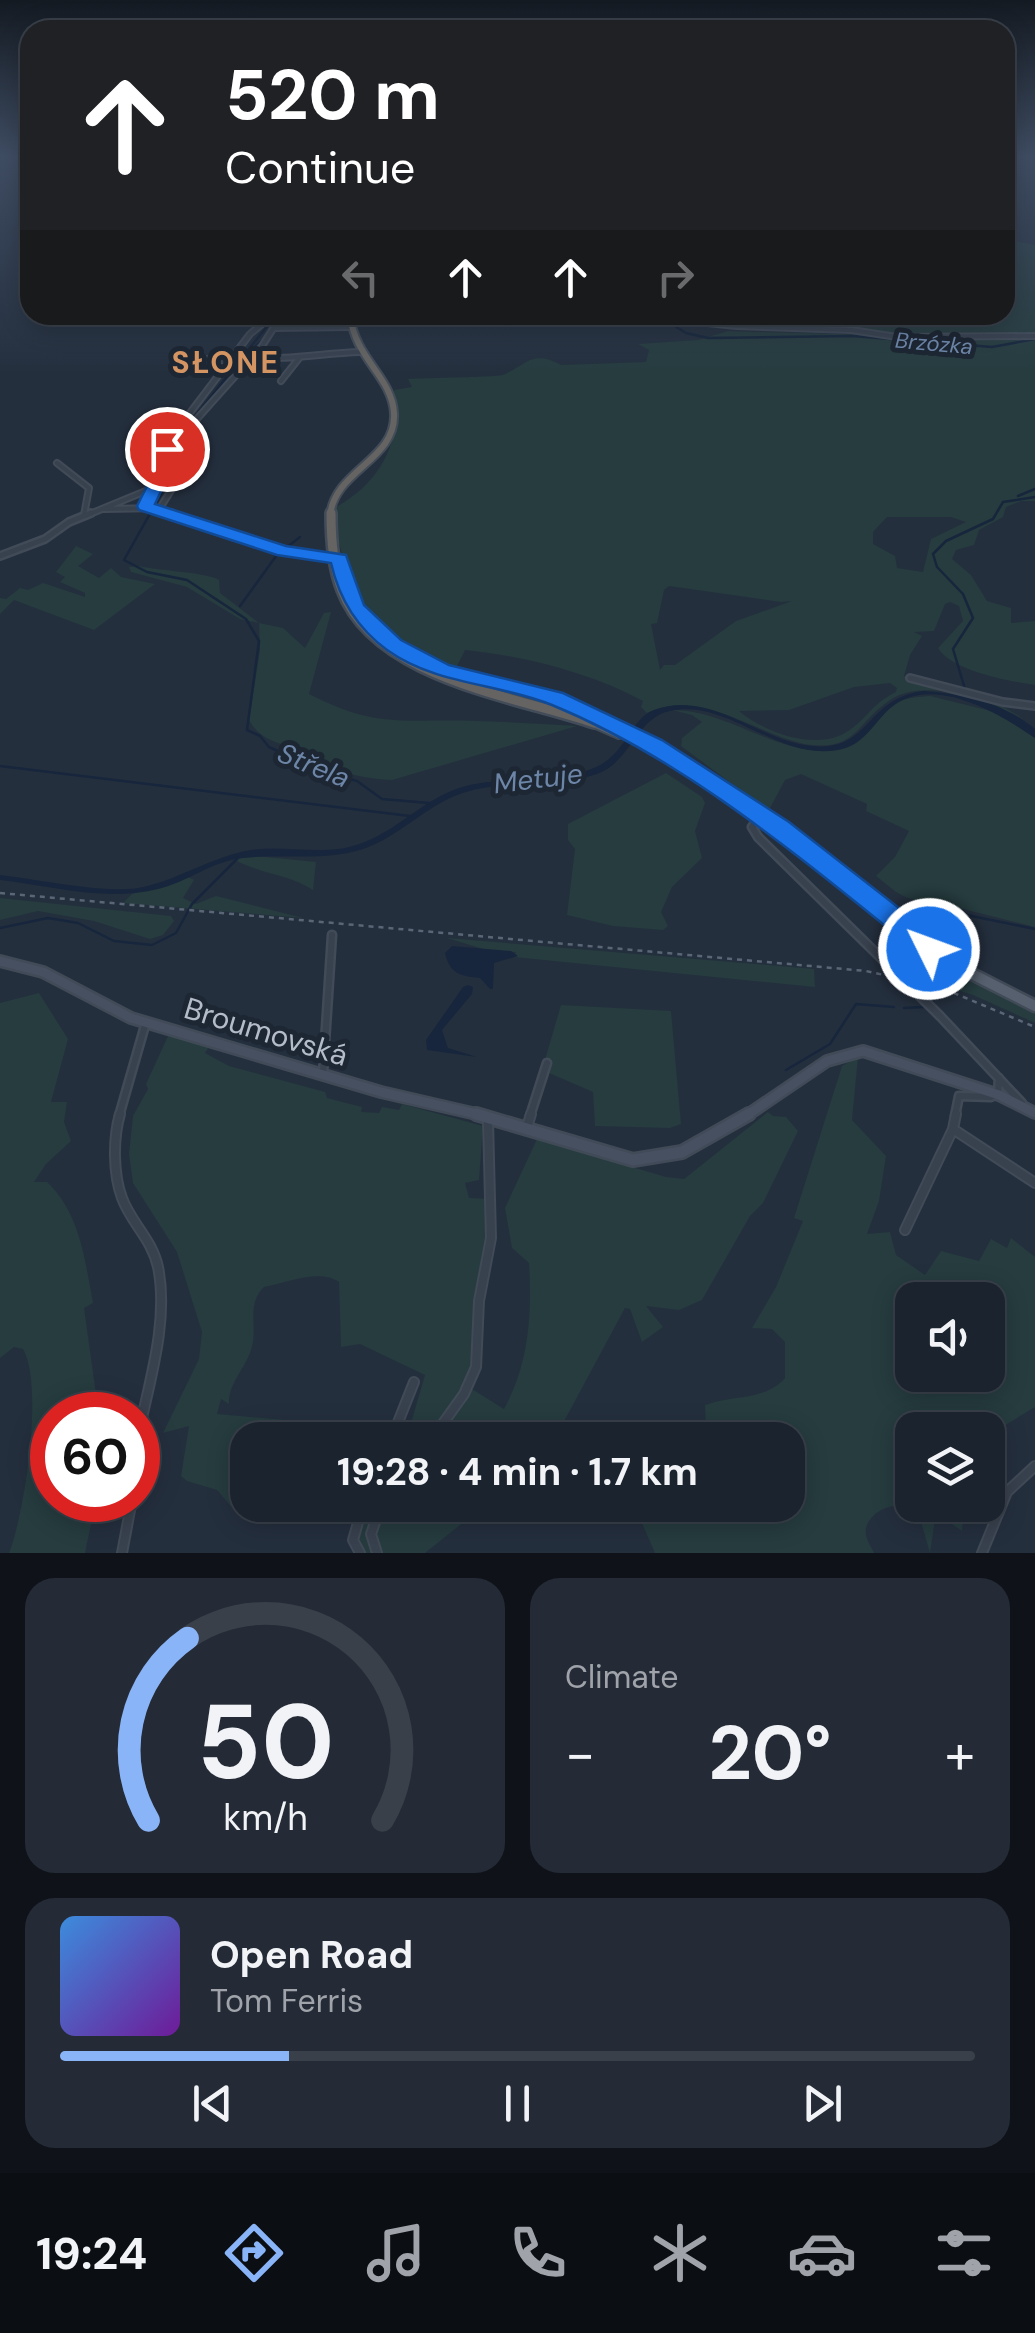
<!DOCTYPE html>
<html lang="en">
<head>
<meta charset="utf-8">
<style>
  :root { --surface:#1b232e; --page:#242b36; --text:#f1f3f6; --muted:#a0a4aa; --line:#39404a; --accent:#8ab4f8 }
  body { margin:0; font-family:"DM Sans",sans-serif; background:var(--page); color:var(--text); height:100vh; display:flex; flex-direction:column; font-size:38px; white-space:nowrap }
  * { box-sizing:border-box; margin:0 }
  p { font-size:32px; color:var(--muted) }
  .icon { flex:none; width:55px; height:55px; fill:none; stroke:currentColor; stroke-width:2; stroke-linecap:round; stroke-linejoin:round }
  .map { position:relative; height:1553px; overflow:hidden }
  .details { display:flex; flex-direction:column; gap:25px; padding:25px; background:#0f1319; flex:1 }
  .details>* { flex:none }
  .guide { position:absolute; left:20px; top:20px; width:995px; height:305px; border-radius:30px; box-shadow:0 5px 25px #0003,0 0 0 2px var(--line); background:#202124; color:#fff; overflow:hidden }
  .tools { position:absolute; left:895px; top:1282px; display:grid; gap:20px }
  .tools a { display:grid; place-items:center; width:110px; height:110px; border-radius:20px; background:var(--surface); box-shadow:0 5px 25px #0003,0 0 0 2px var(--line); font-size:50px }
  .speed { position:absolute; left:30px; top:1392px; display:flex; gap:20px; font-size:50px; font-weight:700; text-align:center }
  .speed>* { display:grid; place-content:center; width:130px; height:130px; border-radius:50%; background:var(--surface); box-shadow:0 5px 25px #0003,0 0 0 2px var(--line); line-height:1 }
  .speed .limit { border:15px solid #d22; background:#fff; color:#111 }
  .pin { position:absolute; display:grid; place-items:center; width:85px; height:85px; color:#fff; margin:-42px; border:5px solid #fff; border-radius:50%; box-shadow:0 2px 10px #0007 }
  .me { position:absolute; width:110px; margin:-55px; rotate:312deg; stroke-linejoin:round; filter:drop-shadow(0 0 8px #0008) }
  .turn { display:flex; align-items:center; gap:35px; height:210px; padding:0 40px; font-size:45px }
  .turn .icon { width:130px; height:130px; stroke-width:2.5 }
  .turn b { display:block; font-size:70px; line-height:85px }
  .lanes { display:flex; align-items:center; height:95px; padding:0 40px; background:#0003; justify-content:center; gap:50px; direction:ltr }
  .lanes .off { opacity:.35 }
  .big { font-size:75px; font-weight:700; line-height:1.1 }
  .details .widget { flex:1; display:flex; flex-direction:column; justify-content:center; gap:15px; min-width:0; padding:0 35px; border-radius:30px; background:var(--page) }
  .details .dial { align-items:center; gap:0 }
  .dial svg { height:260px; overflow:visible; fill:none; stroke:var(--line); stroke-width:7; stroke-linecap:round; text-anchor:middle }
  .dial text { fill:var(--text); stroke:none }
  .song { display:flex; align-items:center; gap:30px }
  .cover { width:120px; height:120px; border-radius:15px; background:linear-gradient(135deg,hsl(210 70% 55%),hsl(280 70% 35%)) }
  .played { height:10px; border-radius:5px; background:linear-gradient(90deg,var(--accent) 25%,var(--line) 25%) }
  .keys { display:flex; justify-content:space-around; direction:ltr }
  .heat { display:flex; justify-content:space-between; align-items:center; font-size:55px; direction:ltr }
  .details .tiles { flex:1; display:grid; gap:25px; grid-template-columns:1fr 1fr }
  .widget:last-child { grid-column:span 2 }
  .trip { position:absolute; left:230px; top:1422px; width:575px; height:100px; border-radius:30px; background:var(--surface); box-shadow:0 5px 25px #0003,0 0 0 2px var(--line); font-weight:700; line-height:100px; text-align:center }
  .menu { display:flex; height:160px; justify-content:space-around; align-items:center; background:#0b0e12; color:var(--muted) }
  .menu .icon { width:70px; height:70px }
  .menu .active { color:var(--accent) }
  .menu b { font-size:45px; color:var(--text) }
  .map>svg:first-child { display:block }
  .green { fill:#263c3f; fill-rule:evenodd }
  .water { fill:#17263c }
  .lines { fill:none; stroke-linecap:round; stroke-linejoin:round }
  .stream { stroke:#17263c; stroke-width:2.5 }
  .minor-far3-casing { stroke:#414a57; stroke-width:8 }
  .minor-far2-casing { stroke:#414a57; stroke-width:10 }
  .minor-far1-casing { stroke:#414a57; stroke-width:11 }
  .minor-casing { stroke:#414a57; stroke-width:12 }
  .secondary-far1-casing { stroke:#414a57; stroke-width:14 }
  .secondary-casing { stroke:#414a57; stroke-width:16 }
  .primary-far1-casing { stroke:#414a57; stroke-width:12 }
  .primary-casing { stroke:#414a57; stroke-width:15 }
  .trunk-far1-casing { stroke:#434c59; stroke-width:10 }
  .trunk-casing { stroke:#434c59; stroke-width:14 }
  .minor-far3 { stroke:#38414e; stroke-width:4 }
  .minor-far2 { stroke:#38414e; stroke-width:5 }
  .minor-far1 { stroke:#38414e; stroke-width:6 }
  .minor { stroke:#38414e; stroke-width:8 }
  .secondary-far1 { stroke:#465061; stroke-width:9 }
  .secondary { stroke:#465061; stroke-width:11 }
  .primary-far1 { stroke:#56606e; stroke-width:8 }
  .primary { stroke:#56606e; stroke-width:10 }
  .trunk-far1 { stroke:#656462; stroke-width:6 }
  .trunk { stroke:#656462; stroke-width:9 }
  .rail { stroke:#5a6575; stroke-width:2.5; stroke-dasharray:5 5; stroke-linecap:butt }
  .route { fill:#1a73e8; stroke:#114b97; stroke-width:2.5 }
  .labels { text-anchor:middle; stroke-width:10; stroke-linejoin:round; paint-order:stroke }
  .far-water-label { font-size:22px; font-style:italic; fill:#6d86a8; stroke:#1d2633 }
  .water-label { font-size:28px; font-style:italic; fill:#6d86a8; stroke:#1d2633 }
  .far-district-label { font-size:30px; font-weight:bold; letter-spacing:2.5px; fill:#d59563; stroke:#1d2633 }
  .near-street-label { font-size:30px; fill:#b4bcc9; stroke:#1d2633 }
</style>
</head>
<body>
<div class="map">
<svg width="1035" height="1553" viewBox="0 0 1035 1553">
  <rect width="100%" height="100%" fill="#242f3e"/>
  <path class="green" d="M1005,239L1035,245V501H1021L1006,507L1003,517L979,530L974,545L956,550L952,559L971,575L987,601L1011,608V623L1035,621V685C1008,681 952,671 938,648L963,621L959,606L950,602L945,604L934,631L914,632L922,636L910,655L904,676C945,683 991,696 1026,721C993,701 925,676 890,700C854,725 857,752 804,744C753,732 700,688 647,713L641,707L643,701C591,673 524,656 465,650L456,668C393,649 359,627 344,561C339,544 334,525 336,507C381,482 403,440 394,390L412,387L408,379C421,378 499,377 503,375C526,365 532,349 561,365L646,362L649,350L638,344L698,340L728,331L877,335L853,329L722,324L761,323L759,315H1005ZM887,517H951L966,522L931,539L923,572L897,568L895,556L873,544V532ZM669,586L781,602L792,601L736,621L675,665H664L660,670L651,624L657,623L664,590ZM890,683L897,688L896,692C871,704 867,719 848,731C817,752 765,733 739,711L789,710L854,687Z
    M76,546L93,554L78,566L99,578L111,568L121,577L155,584L94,630L14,600L0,614V598L6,599L20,588L28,590L43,583L85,597V593L60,582L65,577L56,572Z
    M139,566C159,571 206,572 219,580L220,593L259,623L283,628L305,648L324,613L331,612L309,694C379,730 403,718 476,721C510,722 543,724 577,726L392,780C369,779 344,774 322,765C312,761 304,752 294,749C276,742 259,739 249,720L260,650L259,623L240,619L187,587L131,572L129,567Z
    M930,696L995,712L1035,738V927L963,909L951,910L938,925C935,899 914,904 896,892C889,887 883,881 876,876L895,857L909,831L866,811L867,804L801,774L785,780L770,808L763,807L681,746L682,738L702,722L692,715L672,710C730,710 779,758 838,750C868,746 875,715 899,702C908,697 920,697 930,696Z
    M666,773L702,797L705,803L695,831L702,858L672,887L661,912L668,926L663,930L613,926L567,915L575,849L568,840V824Z
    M256,856L316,862L313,890C289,874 259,874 233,859Z
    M188,877L194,880L183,898L196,904L216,896L303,918L123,903L132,894Z
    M0,898L171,916L174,921L163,935L150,939L94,921L38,911L0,920Z
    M447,938L814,969L815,987L514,957L516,952L490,951Z
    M935,959L1035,1014V1023L973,995L908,975L903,970L912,963Z
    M39,993L68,1039L51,1102H67L64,1122L71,1141L46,1164L34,1182H47C80,1213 85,1260 93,1303L84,1308L96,1394L106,1396L102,1415H52V1500H96L85,1553H9C25,1512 44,1386 23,1349L14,1347L0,1358V1003Z
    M561,1005L671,1011L681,1124L670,1128L595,1126L593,1092L542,1070Z
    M169,1034L209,1047L205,1053L229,1066L325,1092L327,1098L362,1107L361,1112L379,1113L382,1107L399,1110L402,1104L483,1126L479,1180L465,1183L469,1198L491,1199C494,1244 489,1259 482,1302C477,1331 483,1361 472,1389L504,1409C529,1363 532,1315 529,1263L512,1248L505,1208L537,1139L666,1177L684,1179L768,1112L773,1116L786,1117L798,1131L763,1203L750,1216L702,1300L679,1310L646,1306L663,1327L642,1342L630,1309L625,1308L554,1440H406L425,1375L360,1344L341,1347L339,1282C320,1268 285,1283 264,1287C245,1306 259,1327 251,1350C245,1369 228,1384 229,1404L221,1399L217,1414L331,1424L339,1428L340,1440H248V1505H263L234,1510L217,1490L187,1481L181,1476L189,1426L163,1433L199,1359L202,1332L177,1252L133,1183L129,1154L133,1116L148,1089L146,1084Z
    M858,1057L852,1120L886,1156L879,1201L867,1234L890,1232L896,1255L925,1275L941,1251L979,1261L991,1239L1007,1248L1011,1238L1035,1257V1407L999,1429L1004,1438L988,1463V1430H912V1505H964L962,1531L936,1513L930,1553L917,1508C900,1501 872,1507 866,1528C864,1537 871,1546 874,1553H655L634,1505H788V1440H702L706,1431L705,1405C732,1395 765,1401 785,1378V1342L772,1329L752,1328L776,1287L803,1221L794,1218L842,1066ZM912,1300H988V1375H912Z
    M374,1505H485L425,1553H355L353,1545Z"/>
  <path class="water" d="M923,691C964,694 1002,702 1035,729V738C999,713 930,672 889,709C872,726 862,746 837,750C778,761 727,698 670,711C636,718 630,763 597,774C554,789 506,779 463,793C429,804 404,832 371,846C331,863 285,853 243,858C212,861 188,882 158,889C108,902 50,886 0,880V875C37,879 109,895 143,887C180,879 213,856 251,850C286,845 322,856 356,845C396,833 422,799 462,787C504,775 556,785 596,767C627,753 630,719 654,710C716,687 768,752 828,746C870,742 870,698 923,691Z
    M452,946L511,951L518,956L494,963L493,989H490L480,978C460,976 450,974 445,953Z
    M468,985L473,987L472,994L442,1030L448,1048L477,1057L427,1050L426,1040L463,987Z"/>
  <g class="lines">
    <path class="stream" d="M276,315L179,437L171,454L166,485L124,560L147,572L187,580L246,619L259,641L247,730L260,736L269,747L324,772L357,781L382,799L429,803
      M657,315L686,333L708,338L853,336L992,347L1035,339
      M280,323L285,315
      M246,355L266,337
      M1018,496L1035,489
      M286,548L300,537
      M240,606L279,552
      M965,689L953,649L973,618L963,594L937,567L933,554L946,541L993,519L1003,502L1035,497
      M0,766L410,816
      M0,928L48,918L78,923L114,941L152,945L176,933L192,904L238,858
      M948,951L953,915L957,913L1035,929
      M932,1003L947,964
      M904,1008L924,1007
      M786,1070L830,1044L856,1004L894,1007"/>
    <defs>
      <path id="minor-far3" d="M684,315L698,322L736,326L851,330L897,337L1035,336
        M276,328L351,327
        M180,356L231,362
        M250,357C284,361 324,353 360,352
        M281,381L300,357
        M57,463L89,488L84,515
        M145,506L177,430L250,334L273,315
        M160,508L177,481L178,447L187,430L262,346L282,315
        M105,509L160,508L176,516
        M85,516L153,488"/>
      <path id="minor-far2" d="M171,513C222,537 278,550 334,559
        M0,556L45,539L69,522L91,513
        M910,678L1003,702L1035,706"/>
      <path id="minor-far1" d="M760,818L752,827L758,837L940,1016L1022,1103
        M323,1073L332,935
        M119,1116L146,1022
        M530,1116L547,1063
        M955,1116L959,1096L991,1097L998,1093L999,1078"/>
      <path id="minor" d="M120,1114C113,1138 113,1174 122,1198C131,1223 152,1239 158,1267C169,1321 149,1383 138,1436
        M527,1127L531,1114
        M953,1129L1035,1183
        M905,1230L953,1129L956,1114
        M391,1440L414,1382
        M431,1440L464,1394L476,1367L479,1301L491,1238L488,1121
        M122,1553L132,1500
        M360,1553L353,1540L363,1505
        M377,1553L371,1534L381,1505
        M982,1553L1007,1492L1035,1466"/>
      <path id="secondary-far1" d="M0,961L43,972L131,1018L381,1092L485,1116
        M746,1116L827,1061L863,1051L999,1095L1035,1113"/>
      <path id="secondary" d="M476,1114L633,1160L682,1152L749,1114"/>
      <path id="primary-far1" d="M602,720L706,778
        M594,723L619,734"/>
      <path id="primary" d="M702,775L804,846L913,934
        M908,936L905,942L911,950L927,951L1035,1006
        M908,936H923L940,951"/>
      <path id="trunk-far1" d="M330,516C334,470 397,460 394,413C392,377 355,359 350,315"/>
      <path id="trunk" d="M331,513C331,537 333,567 342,590C375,678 515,696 594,723
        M478,680L549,696L602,720"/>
    </defs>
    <use href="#minor-far3" class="minor-far3-casing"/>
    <use href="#minor-far2" class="minor-far2-casing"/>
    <use href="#minor-far1" class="minor-far1-casing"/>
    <use href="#minor" class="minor-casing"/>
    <use href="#secondary-far1" class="secondary-far1-casing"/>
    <use href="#secondary" class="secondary-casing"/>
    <use href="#primary-far1" class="primary-far1-casing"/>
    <use href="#primary" class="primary-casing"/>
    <use href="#trunk-far1" class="trunk-far1-casing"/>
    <use href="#trunk" class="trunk-casing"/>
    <use href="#minor-far3" class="minor-far3"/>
    <use href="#minor-far2" class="minor-far2"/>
    <use href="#minor-far1" class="minor-far1"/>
    <use href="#minor" class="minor"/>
    <use href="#secondary-far1" class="secondary-far1"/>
    <use href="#secondary" class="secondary"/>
    <use href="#primary-far1" class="primary-far1"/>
    <use href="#primary" class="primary"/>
    <use href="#trunk-far1" class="trunk-far1"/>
    <use href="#trunk" class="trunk"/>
    <path class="rail" d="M0,893L866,971L942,988L1035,1027"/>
  </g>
  <linearGradient id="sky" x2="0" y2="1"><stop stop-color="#141a22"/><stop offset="0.42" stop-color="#3f4d63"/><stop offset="1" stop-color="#3f4d63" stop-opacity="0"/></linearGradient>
  <rect width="1035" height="373" fill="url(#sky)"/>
  <path class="route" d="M161,445L175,449L170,472L155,504L286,546L346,555L364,605L401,640L449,665L563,693L662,740L789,822L922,926L934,930L942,949L938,957L929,960L920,957L915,945L904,941C794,853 683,759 552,705C498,683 436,685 387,650C357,628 339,598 331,563L277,555L139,510L137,506L154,472Z"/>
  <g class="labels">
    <g class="far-water-label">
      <text transform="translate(934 343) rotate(5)" y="8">Brzózka</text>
    </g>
    <g class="water-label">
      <text transform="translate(314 765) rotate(22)" y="10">Střela</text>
      <text transform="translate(538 778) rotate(-7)" y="10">Metuje</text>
    </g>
    <g class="far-district-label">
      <text x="226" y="373">SŁONE</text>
    </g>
    <g class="near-street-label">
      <text transform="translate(266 1032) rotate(17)" y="10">Broumovská</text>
    </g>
  </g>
</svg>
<div class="tools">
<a><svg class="icon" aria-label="sound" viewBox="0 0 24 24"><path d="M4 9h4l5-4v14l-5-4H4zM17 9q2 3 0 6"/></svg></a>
<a><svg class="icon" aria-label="layers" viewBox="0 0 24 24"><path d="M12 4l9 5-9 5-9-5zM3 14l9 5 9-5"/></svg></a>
</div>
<div class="speed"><div class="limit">60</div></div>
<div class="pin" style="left:167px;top:449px;background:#d93025"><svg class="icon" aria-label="arrive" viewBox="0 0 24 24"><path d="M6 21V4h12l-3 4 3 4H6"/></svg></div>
<svg class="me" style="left:929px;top:949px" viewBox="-20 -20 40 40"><circle r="17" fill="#1a73e8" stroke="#fff" stroke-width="3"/><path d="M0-11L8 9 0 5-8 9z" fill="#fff"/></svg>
<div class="trip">19:28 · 4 min · 1.7 km</div>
<div class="guide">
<div class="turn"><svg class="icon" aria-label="ahead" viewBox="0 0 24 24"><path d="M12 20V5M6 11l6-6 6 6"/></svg><div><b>520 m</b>Continue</div></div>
<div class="lanes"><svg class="icon off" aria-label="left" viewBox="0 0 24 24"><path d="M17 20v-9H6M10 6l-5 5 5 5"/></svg><svg class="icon" aria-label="ahead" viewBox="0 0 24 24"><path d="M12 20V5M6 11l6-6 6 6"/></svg><svg class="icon" aria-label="ahead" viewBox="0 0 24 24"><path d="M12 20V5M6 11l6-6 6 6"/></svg><svg class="icon off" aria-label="right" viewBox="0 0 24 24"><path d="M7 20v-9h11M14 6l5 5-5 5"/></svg></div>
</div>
</div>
<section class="details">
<div class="tiles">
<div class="widget dial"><svg viewBox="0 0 100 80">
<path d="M14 69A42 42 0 1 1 86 69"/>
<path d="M14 69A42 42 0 0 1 26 13" stroke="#8ab4f8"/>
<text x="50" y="56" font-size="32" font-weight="700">50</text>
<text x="50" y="72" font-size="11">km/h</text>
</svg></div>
<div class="widget"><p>Climate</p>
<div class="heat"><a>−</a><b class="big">20°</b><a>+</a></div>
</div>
<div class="widget">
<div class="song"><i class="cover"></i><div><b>Open Road</b><p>Tom Ferris</p></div></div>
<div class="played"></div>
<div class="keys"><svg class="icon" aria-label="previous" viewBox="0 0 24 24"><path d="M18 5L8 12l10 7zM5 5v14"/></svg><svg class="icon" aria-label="pause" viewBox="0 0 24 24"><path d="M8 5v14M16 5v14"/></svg><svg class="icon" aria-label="next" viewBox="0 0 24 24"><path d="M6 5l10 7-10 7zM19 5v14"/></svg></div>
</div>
</div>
</section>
<nav class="menu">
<b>19:24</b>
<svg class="icon active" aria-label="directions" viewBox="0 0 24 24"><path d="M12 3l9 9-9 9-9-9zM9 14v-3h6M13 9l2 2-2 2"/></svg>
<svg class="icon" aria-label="music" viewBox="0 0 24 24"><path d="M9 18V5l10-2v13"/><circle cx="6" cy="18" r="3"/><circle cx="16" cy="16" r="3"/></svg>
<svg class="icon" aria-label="phone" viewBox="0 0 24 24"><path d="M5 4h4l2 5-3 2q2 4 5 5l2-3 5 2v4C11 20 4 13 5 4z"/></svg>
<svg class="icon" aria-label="climate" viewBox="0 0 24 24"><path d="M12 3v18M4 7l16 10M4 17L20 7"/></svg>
<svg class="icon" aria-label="car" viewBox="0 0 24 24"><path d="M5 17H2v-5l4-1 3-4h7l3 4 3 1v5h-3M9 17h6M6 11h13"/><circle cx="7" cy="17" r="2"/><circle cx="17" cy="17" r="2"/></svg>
<svg class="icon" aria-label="filters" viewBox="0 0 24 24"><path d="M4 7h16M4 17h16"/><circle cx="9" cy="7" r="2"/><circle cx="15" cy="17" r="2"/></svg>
</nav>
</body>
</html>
